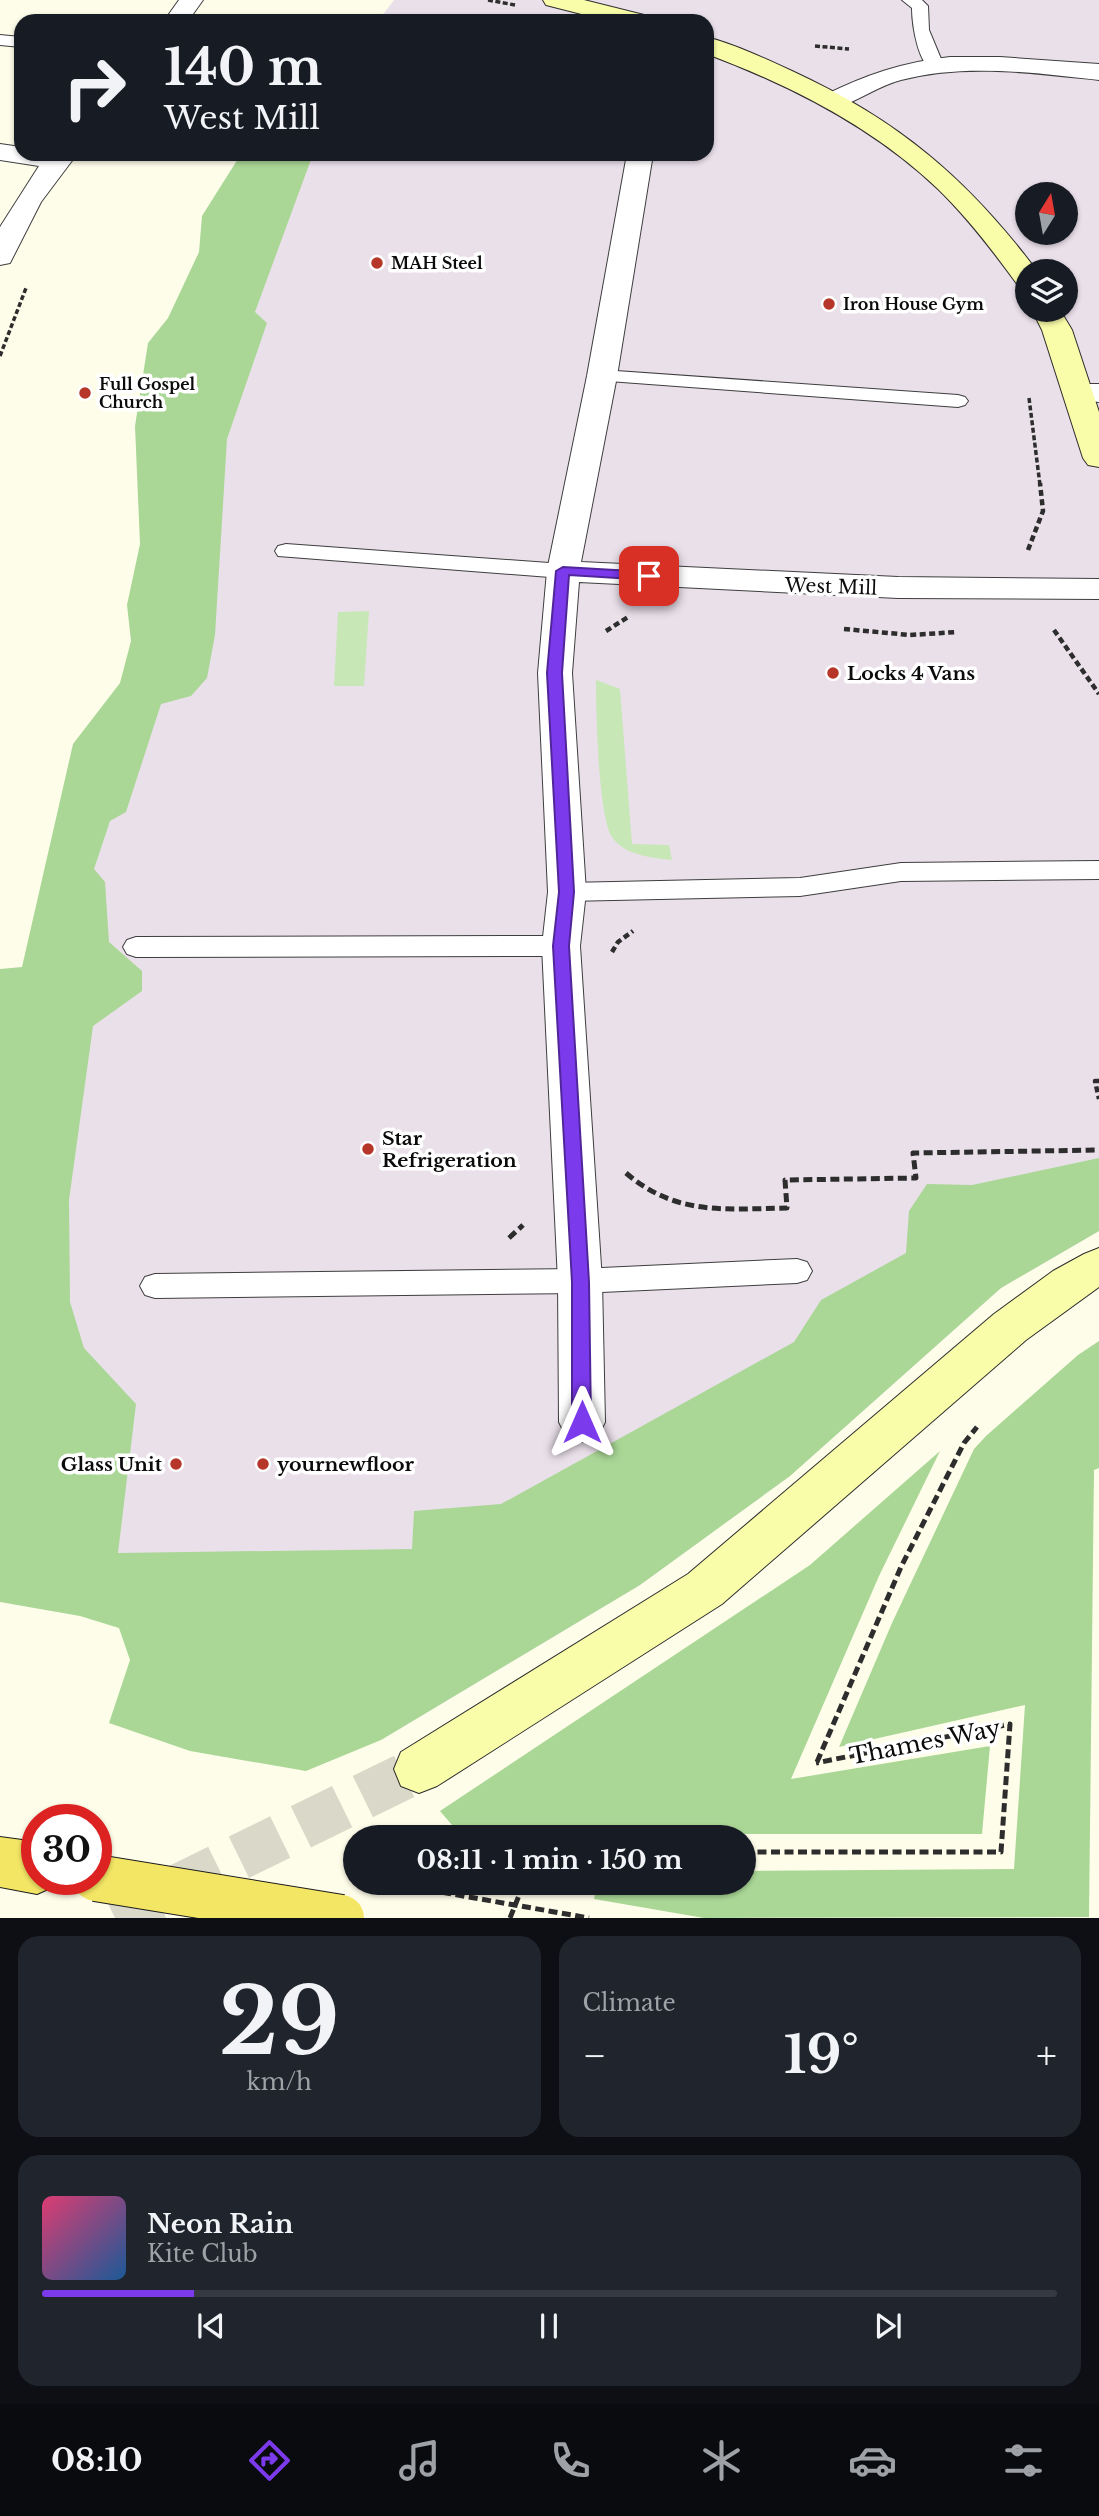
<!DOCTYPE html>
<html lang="en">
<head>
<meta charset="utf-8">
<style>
  :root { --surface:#171b24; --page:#20242c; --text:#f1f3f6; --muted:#9ea1a6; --line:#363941; --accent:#7c3aed }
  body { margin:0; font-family:"Libre Baskerville",serif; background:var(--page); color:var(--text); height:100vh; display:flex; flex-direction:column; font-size:26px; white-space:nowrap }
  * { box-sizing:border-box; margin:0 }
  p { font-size:23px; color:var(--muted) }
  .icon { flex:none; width:38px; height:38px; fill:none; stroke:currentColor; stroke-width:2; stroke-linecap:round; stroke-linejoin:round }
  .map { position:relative; height:1918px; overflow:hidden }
  .side { display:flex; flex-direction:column; gap:18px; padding:18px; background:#0d0f14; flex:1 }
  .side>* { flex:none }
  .hud { position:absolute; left:14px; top:14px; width:700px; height:147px; border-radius:21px; box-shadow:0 2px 5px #0004; background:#171b24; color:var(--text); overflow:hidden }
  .needle { width:46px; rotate:11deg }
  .fabs { position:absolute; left:1015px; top:182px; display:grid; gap:14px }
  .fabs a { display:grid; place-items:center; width:63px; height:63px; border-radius:50%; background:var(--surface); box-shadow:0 2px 5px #0004; font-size:35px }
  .speed { position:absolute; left:21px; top:1804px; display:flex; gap:14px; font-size:35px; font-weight:700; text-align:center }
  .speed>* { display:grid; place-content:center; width:91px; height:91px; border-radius:50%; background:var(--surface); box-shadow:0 2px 5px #0004; line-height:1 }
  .speed .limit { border:10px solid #d22; background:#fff; color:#111 }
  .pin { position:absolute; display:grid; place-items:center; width:60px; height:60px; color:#fff; margin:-30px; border-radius:14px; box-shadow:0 4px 10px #0006 }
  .me { position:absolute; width:77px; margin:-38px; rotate:0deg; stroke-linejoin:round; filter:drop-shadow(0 0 5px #0008) }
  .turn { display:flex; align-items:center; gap:24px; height:147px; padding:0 35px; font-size:32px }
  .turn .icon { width:91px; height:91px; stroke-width:2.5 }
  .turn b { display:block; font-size:49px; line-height:60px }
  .big { font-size:52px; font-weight:700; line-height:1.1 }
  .side .tile { flex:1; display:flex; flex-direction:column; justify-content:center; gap:10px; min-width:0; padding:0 24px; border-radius:21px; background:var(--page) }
  .side .dial { align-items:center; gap:0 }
  .dial b { font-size:91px; line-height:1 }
  .song { display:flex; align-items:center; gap:21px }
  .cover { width:84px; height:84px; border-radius:10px; background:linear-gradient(135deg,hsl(340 70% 55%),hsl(210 70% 35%)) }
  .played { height:7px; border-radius:4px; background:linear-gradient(90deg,var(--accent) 15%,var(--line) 15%) }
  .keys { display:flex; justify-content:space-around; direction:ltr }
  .heat { display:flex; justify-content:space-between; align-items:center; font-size:38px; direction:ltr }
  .side .tiles { flex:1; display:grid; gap:18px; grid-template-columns:1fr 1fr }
  .tile:last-child { grid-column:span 2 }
  .trip { position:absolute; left:343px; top:1825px; width:413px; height:70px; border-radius:35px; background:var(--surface); box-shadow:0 2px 5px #0004; font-weight:700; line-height:70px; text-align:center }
  .dock { display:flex; height:112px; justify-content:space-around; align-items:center; background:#090b0e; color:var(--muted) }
  .dock .icon { width:49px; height:49px }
  .dock .active { color:var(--accent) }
  .dock b { font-size:32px; color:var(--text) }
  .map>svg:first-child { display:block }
  .industrial { fill:#eae0ea; fill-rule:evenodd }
  .green { fill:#c8e7b6 }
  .forest { fill:#aad796 }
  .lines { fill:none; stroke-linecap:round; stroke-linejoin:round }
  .secondary-tunnel { stroke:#dad9c9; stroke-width:46; stroke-dasharray:46 23; stroke-linecap:butt }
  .lane-casing { stroke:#3e3e3e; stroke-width:2 }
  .street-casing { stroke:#3e3e3e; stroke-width:2 }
  .secondary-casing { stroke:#2d2d2d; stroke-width:2 }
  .primary-casing { stroke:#1c1c1c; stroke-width:2 }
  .path-far2 { stroke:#2d2d2d; stroke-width:3.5; stroke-dasharray:5 2.5; stroke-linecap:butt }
  .path-far1 { stroke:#2d2d2d; stroke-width:4.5; stroke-dasharray:6 3.5; stroke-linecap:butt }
  .path { stroke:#2d2d2d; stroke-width:5; stroke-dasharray:9 4.5; stroke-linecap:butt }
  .lane { fill:#fff; fill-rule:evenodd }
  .street { fill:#fff; fill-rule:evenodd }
  .secondary { fill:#f9fca8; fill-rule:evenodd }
  .primary { fill:#f4e665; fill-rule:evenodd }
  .primary-bridge-casing { stroke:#1c1c1c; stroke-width:48; stroke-linecap:butt }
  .primary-bridge { stroke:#f4e665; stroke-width:46 }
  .route { fill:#7c3aed; stroke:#51269a; stroke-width:2 }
  .poi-dot { fill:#b63729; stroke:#fff; stroke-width:2.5 }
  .labels { text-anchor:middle; stroke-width:7; stroke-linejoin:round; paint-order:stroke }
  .far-poi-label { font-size:16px; font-weight:bold; fill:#0b0b0b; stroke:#fff; text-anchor:start }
  .street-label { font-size:19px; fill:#0b0b0b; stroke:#fff }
  .poi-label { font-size:19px; font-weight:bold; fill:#0b0b0b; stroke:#fff; text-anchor:start }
  .near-street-label { font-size:23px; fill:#0b0b0b; stroke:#fff }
</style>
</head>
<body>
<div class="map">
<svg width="1099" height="1918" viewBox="0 0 1099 1918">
  <rect width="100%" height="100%" fill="#fefdea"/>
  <path class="industrial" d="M394,0H1099V1231L1001,1288L790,1476L640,1585L381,1740L269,1635L0,1587V1159L291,154H707V21H378ZM1027,194H1066V233H1027ZM1027,271H1066V310H1027Z"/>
  <path class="green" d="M369,611L364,686H334L338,612Z
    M596,680L620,689L632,844L669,845L672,860C652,858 624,855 612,837C598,817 596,708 596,680Z"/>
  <path class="forest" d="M241,154H313L255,312L267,323L227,439L215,635L207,678L191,696L161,704L126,812L110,821L94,869L105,882L109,942L142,971V991L93,1026L69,1200L70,1302L84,1348L136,1404L118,1553L412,1549L414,1511L501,1504L794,1342L821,1300L906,1253L909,1211L927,1184L972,1185L1099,1158V1231L1001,1288L790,1476L640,1585L381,1740L306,1771L190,1751L109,1723L130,1660L119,1628L80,1616L0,1602V969L22,967L73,744L120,683L131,641L127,605L140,544L135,426L148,343L168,318L199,252L202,216Z
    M1099,1341V1468L1094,1470L1089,1917L704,1918L594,1899L597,1883H744V1871L1014,1869L1025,1705L839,1747L892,1623L974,1449L986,1436L1078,1355Z
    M940,1451L879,1576L791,1779L990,1746L982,1834H511L510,1837L463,1838L440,1811L810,1565Z"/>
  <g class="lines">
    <path class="secondary-tunnel" d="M115,1918L419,1769"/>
    <defs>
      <path id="lane" d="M902,0H922L928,6L929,30L944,66L941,70L935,71C918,67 912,24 912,8Z
        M0,35L21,37V47L0,45Z
        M602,370L958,395L965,397L968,401L965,405L958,407L595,380L592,376L595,372Z
        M286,544L563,564L571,566L574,571L571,576L563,578L278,556L275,551L278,546Z
        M1099,861V879L901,881L800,896L567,901L558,898L554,892L558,886L567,883L800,878L901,863Z
        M561,936L570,939L574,946L570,953L561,956L136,957L127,954L123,947L127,940L136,937Z
        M797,1259L807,1262L812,1271L807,1280L797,1283L580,1293L155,1298L145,1295L140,1286L145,1277L155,1274L580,1269Z"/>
      <path id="street" d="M179,0H203L188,21H164Z
        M950,57H1000L1099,64V80C1034,73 965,63 901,80C877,86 856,103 832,109L823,106L819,101L823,96C865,75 903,62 950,57Z
        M0,144L21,147V154H77L41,202L10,263L0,265V227L39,166L0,160Z
        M627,154H653L617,376L581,562L898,577L1099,579V599L898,598L579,582L572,673L586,892L580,946L602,1281L605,1422L598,1436L582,1442L566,1436L559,1422L558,1281L542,946L548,892L538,673L547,571L587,376Z
        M1079,384H1099V402L1068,399L1064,393L1068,387Z"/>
      <path id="secondary" d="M543,0H584L648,16L651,21H609L546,5Z
        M707,37C736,45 764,58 792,71C898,120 967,178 1037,271H1027V286L1017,284C993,251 968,218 938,189C873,127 790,85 707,54Z
        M1032,310H1060L1072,330L1099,412V467L1088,465L1083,458L1042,330Z
        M1099,1248V1287L1026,1340L722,1604L437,1786L419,1793L401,1786L394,1769L401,1752L688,1574L994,1314L1053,1271L1084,1254Z"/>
      <path id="primary" d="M0,1837L37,1842V1880H58L55,1886L37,1894L0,1887Z"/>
    </defs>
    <use href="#lane" class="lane-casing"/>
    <use href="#street" class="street-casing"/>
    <use href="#secondary" class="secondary-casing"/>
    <use href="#primary" class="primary-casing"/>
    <path class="path-far2" d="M488,0L515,5
      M815,46L849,49
      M0,356L26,288
      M1029,398L1040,485"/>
    <path class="path-far1" d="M1028,550L1043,511L1040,483
      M844,629L910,635L957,632
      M1054,630L1099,694
      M606,631L628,617
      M612,952L618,942L633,931
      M1099,1081H1095L1099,1099"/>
    <path class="path" d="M626,1173C676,1216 725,1209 787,1208L785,1180L916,1178L913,1153L1099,1150
      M509,1238L523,1225
      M817,1762L901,1567L964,1443L977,1427
      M744,1852H1001L1010,1724L816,1763
      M389,1883L589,1918
      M510,1918L524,1883"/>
    <use href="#lane" class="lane"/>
    <use href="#street" class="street"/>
    <use href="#secondary" class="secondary"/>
    <use href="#primary" class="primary"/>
    <defs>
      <path id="primary-bridge" d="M96,1878L341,1918"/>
    </defs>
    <use href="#primary-bridge" class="primary-bridge-casing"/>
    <use href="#primary-bridge" class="primary-bridge"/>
  </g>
  <path class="route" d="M563,567L649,572L655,576L649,580L569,575L562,673L574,892L569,946L589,1282L591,1422L588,1428L582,1430L575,1428L572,1422V1282L553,946L559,892L547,673L556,571Z"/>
  <g class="poi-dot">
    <circle cx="377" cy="263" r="7"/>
    <circle cx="829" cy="304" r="7"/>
    <circle cx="85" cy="393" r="7"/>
    <circle cx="833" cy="673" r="7"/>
    <circle cx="368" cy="1149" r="7"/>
    <circle cx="176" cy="1464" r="7"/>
    <circle cx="263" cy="1464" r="7"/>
  </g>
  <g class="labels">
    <g class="far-poi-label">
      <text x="391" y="269">MAH Steel</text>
      <text x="843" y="310">Iron House Gym</text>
      <text x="99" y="390">Full Gospel<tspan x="99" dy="18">Church</tspan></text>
    </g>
    <g class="street-label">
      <text transform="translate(831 586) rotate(2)" y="7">West Mill</text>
    </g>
    <g class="poi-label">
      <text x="847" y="680">Locks 4 Vans</text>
      <text x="382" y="1145">Star<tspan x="382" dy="22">Refrigeration</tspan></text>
      <text x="162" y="1471" text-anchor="end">Glass Unit</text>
      <text x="277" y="1471">yournewfloor</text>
    </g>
    <g class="near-street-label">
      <text transform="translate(925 1742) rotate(-11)" y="8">Thames Way</text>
    </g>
  </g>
</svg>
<div class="fabs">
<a><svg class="needle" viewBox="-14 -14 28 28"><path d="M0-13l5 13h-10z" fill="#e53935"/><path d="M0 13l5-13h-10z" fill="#9ea1a6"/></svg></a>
<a><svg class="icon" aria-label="layers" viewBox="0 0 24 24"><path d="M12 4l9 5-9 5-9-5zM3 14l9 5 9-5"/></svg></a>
</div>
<div class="speed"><div class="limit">30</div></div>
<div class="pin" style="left:649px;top:576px;background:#d93025"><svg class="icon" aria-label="arrive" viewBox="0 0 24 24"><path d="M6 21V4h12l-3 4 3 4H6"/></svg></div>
<svg class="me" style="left:582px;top:1422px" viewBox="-20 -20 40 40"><path d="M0-17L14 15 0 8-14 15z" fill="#7c3aed" stroke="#fff" stroke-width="4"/></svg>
<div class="trip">08:11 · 1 min · 150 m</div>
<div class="hud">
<div class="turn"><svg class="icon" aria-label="right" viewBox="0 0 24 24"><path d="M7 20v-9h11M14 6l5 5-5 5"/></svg><div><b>140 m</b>West Mill</div></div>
</div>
</div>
<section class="side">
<div class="tiles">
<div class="tile dial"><b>29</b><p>km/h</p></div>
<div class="tile"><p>Climate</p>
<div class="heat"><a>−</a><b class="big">19°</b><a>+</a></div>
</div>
<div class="tile">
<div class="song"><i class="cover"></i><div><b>Neon Rain</b><p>Kite Club</p></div></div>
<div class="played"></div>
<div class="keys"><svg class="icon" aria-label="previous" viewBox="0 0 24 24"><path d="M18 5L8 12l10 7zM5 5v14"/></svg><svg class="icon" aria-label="pause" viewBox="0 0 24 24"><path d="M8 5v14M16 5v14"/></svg><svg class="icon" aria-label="next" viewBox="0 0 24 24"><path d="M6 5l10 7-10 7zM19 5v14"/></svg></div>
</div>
</div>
</section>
<nav class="dock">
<b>08:10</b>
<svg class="icon active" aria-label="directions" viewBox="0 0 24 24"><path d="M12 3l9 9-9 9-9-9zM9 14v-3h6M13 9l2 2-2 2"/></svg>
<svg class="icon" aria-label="music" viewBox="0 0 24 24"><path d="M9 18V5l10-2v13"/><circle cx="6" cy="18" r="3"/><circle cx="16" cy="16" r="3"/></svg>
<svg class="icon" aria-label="phone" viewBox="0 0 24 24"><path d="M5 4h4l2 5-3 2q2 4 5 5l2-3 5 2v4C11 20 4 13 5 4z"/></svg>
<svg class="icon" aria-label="climate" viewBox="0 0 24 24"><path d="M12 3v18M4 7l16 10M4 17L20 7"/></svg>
<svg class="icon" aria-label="car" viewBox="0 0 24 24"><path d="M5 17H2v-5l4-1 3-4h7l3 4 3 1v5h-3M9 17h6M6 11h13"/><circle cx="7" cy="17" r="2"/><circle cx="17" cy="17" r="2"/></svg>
<svg class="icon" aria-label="filters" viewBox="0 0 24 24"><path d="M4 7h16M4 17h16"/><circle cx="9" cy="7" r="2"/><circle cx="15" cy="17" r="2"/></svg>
</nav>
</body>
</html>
